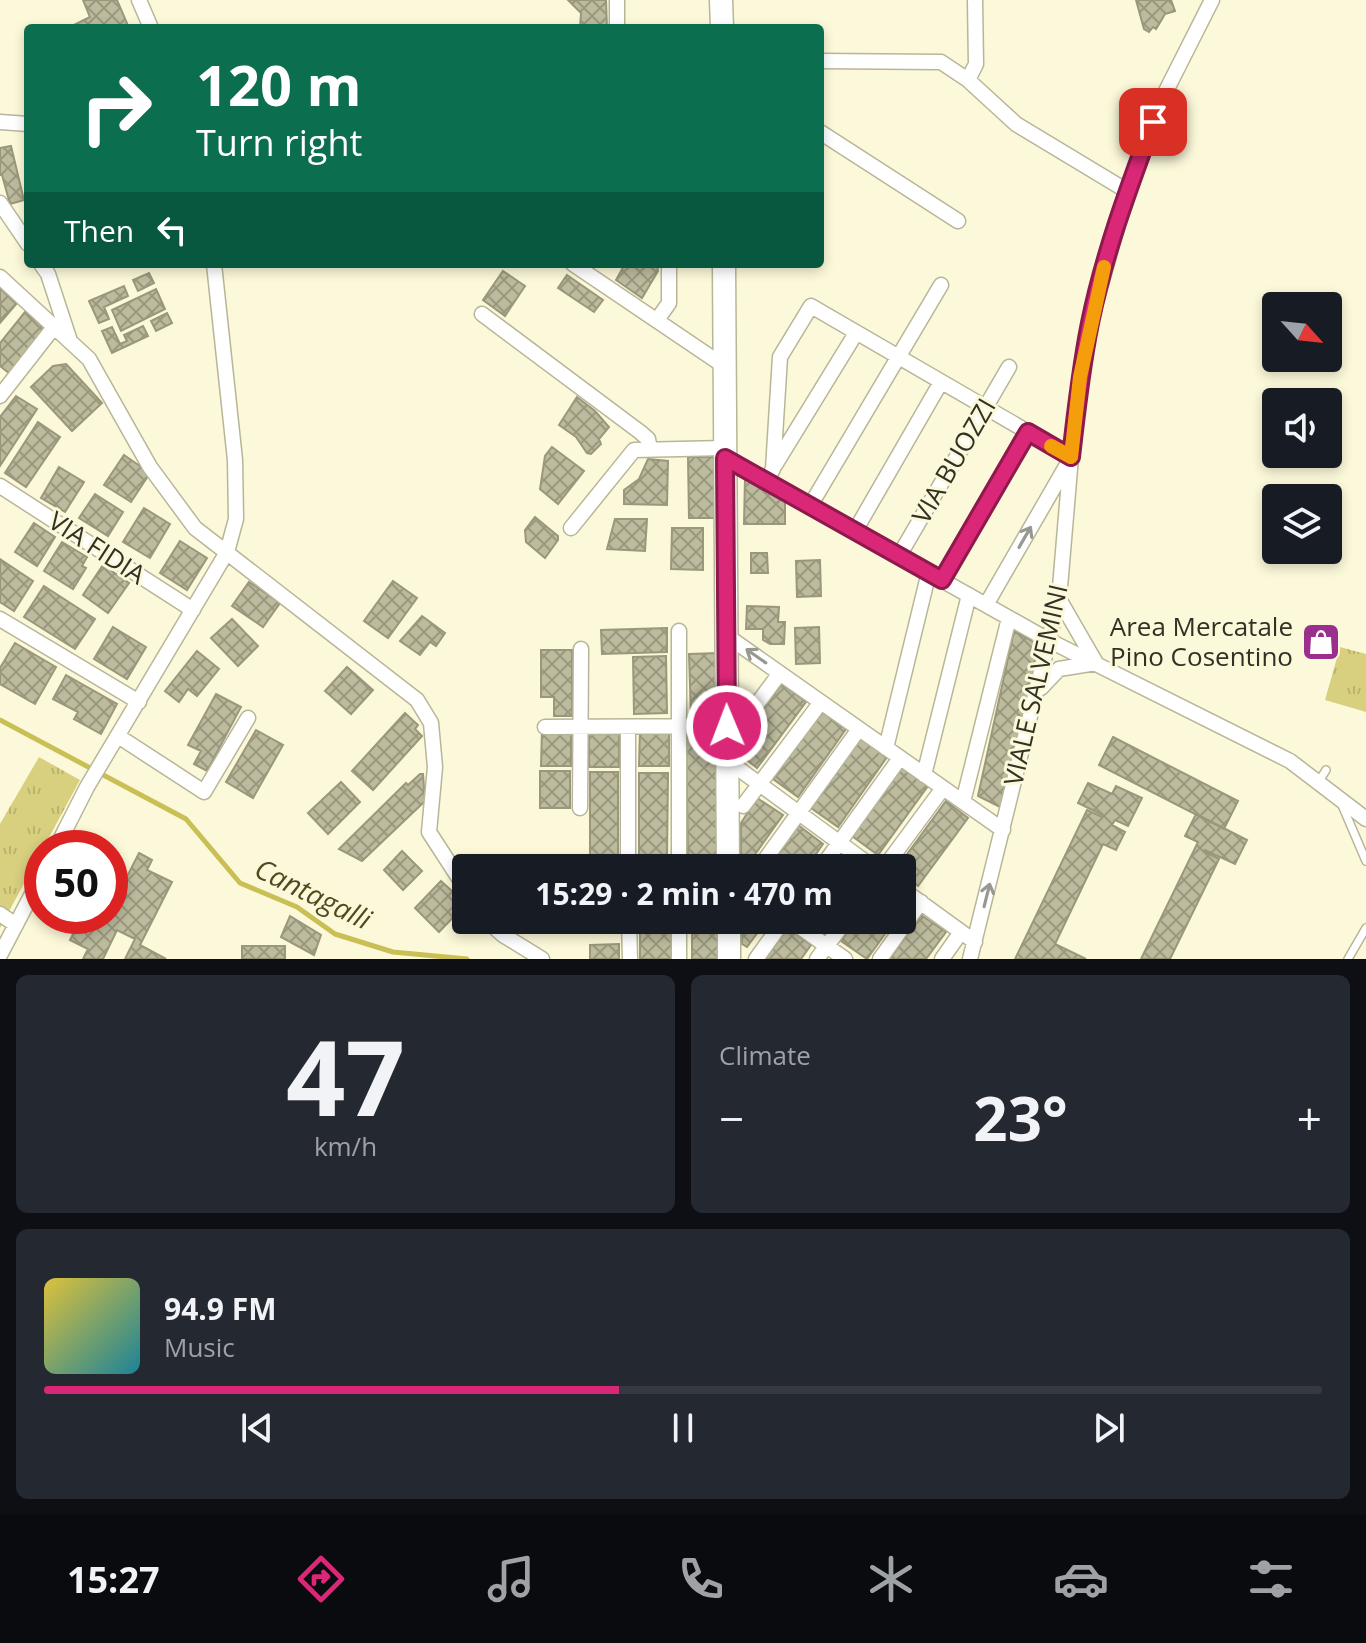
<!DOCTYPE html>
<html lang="en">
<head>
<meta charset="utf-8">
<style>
  :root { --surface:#171b24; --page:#242831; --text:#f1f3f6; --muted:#9ea1a6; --line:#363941; --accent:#db2777 }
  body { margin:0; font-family:"Open Sans",sans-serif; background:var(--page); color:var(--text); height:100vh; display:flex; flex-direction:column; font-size:30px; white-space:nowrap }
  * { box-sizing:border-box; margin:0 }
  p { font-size:26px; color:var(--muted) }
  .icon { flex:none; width:44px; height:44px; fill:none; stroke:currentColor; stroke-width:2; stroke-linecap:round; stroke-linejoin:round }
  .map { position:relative; height:959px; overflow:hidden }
  .side { display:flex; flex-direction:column; gap:16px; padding:16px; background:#0d0f14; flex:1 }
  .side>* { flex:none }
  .top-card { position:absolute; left:24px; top:24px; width:800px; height:244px; border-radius:8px; box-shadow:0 4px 12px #0003; background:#0b6e4f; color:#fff; overflow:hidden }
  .needle { width:52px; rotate:117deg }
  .fabs { position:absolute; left:1262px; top:292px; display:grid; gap:16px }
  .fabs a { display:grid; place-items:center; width:80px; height:80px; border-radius:8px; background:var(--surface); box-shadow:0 4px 12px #0003; font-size:40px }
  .speed { position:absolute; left:24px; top:830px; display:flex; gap:16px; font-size:40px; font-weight:700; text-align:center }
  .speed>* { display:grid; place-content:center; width:104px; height:104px; border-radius:50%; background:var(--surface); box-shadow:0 4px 12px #0003; line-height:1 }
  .speed .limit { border:12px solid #d22; background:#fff; color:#111 }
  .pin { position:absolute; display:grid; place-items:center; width:68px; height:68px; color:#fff; margin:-34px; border-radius:16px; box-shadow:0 4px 12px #0006 }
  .me { position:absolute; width:88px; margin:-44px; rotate:359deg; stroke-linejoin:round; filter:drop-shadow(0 0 6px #0008) }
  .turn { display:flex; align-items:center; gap:28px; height:168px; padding:0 40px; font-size:36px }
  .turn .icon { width:104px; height:104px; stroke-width:2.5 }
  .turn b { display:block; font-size:56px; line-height:68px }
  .then { display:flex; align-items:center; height:76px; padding:0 40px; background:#0003; gap:16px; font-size:30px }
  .big { font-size:60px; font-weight:700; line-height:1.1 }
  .side .card { flex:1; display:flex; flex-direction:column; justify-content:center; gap:12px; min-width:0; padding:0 28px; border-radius:12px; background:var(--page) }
  .side .dial { align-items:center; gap:0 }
  .dial b { font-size:104px; line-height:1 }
  .song { display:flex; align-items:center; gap:24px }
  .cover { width:96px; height:96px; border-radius:12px; background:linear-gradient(135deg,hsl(50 70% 55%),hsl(190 70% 35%)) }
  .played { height:8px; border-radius:4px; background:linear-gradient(90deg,var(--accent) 45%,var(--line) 45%) }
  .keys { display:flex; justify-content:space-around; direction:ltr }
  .heat { display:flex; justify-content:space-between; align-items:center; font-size:44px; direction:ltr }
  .side .tiles { flex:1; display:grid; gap:16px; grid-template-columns:1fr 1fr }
  .card:last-child { grid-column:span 2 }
  .trip { position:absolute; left:452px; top:854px; width:464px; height:80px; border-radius:8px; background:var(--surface); box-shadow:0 4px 12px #0003; font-weight:700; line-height:80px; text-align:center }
  .dock { display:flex; height:128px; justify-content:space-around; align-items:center; background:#090b0e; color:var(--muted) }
  .dock .icon { width:56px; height:56px }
  .dock .active { color:var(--accent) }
  .dock b { font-size:36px; color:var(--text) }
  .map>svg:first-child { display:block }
  .grass { fill:url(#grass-tufts) }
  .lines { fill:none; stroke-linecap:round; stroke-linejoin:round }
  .stream { stroke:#cabf54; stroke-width:5 }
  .building { fill:url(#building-cross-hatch); stroke:#9a977a; stroke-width:2 }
  .service-casing { stroke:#b8b698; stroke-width:10 }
  .minor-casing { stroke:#b8b698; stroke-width:17 }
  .secondary-casing { stroke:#b8b698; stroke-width:25 }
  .service { stroke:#fff; stroke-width:7 }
  .minor { stroke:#fff; stroke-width:14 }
  .secondary { stroke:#fff; stroke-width:22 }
  .oneway { stroke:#989892 }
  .route-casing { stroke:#8e194d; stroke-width:20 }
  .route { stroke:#db2777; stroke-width:14 }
  .slow { stroke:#f59e0b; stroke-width:14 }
  .labels { text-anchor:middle; stroke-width:6; stroke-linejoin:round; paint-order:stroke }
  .street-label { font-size:26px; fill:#323125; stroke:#fcf9da }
  .poi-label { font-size:26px; fill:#323125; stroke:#fcf9da; text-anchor:end }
  .water-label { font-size:28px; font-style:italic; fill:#4f4b1f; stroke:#fcf9da }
</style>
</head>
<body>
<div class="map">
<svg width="1366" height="959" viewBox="0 0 1366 959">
  <defs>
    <pattern id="grass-tufts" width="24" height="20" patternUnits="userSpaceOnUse" patternTransform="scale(2)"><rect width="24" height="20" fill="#d8d07f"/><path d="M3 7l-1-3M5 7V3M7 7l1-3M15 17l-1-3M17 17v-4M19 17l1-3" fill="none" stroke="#bab36e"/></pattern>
    <pattern id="building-cross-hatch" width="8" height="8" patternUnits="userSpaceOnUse" patternTransform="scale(2)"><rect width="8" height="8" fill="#bdbb9d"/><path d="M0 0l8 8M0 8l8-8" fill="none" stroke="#9a9980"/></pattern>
  </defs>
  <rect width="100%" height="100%" fill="#fcf9da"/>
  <path class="grass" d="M1340,647L1366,654V712L1325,700Z
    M39,757L80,780L0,928V824Z"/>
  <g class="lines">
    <path class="stream" d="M0,720L186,819L240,883L297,907L335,934L393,952L467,959"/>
  </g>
  <path class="building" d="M83,0H117L129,28H73L72,26L90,17Z
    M568,0H606L607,28H580L581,13Z
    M1136,0H1171L1175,11L1165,14L1156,29L1153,27L1149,32L1144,29Z
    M11,146L24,200L10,204L2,175H0V148Z
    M625,264H657L658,271L642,298L616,280Z
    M503,271L525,286L505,316L483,300Z
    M149,273L154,283L138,291L133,280Z
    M567,275L603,300L594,312L558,288Z
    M124,286L128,296L104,307L109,319L99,323L89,301Z
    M0,288L17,303L0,323Z
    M156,289L165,309L121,331L112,310Z
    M25,312L45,328L9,373L0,366V343Z
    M167,313L172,323L156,331L151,321Z
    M143,326L148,336L112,353L102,331L112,327L120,344L127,341L124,335Z
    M66,364L102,403L72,431L31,387L53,366Z
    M16,396L37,409L0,466V417Z
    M577,397L595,411L609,427L599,439L601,444L591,454L587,453L576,437L559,425Z
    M38,422L60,437L26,487L5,473Z
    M552,447L584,471L558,504L540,489L545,456Z
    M124,455L150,473L131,502L104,485Z
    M688,457H717L718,518H689Z
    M648,459L668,461L667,505L624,504V490L639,479Z
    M59,467L84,482L65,512L41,498Z
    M745,478L785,498V524H744Z
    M95,494L123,512L108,536L79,518Z
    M144,508L170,524L150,558L123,542Z
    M535,517L558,536V540L545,558L526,542L525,530Z
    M615,519H647L645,551L607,549Z
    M34,523L55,537L37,566L15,552Z
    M672,528H703V570L671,569Z
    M180,541L207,558L187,590L160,573Z
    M62,542L87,557L82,566L86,568L73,589L44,571Z
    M751,553H767L768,573H751Z
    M0,559L33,581L14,611L0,602Z
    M820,560L821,596L797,597L796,561Z
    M103,565L129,583L108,613L83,595Z
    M393,581L417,598L388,638L364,621Z
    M249,582L280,603L263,627L232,606Z
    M44,586L95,619L75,649L24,617Z
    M747,606L779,607L778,622H785L784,644H770L763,640V629H746Z
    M422,616L445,633L436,646L430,642L420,655L400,641Z
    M232,619L258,646L238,666L211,638Z
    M113,627L146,647L127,679L94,659Z
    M819,627L820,663L796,664L795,628Z
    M667,628V652L602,654L601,630Z
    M1014,631L1043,647L1002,808L978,796Z
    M15,643L56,667L35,704L0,684V668Z
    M541,650H572V716H554V697H541Z
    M197,651L219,669L197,696L188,689L179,702L165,691Z
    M719,653L720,715L691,716L689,654Z
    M666,656L667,713L634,714L633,657Z
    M347,667L373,690L351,714L325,691Z
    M66,675L117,704L101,734L74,719L78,712L53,699Z
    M782,684L806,702L757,768L741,755V738Z
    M216,694L241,707L207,771L194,764L201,751L188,745Z
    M821,711L846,729L798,797L773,779Z
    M405,713L418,725L415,729L422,736L373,790L352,771Z
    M256,730L283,745L253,798L226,782Z
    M542,730H571V766H541Z
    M640,730H669V766H639Z
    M589,731H619V767H589Z
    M721,731L722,856L688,857L686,732Z
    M1113,737L1238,801L1224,829L1099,765Z
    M861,738L887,757L838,827L811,808Z
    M902,767L928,786L878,855L852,836Z
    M540,771H570V808H540Z
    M590,772H618V857H590Z
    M639,773H668L667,859H639Z
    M420,774H423L425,801L362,861L339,849L406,783L408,785Z
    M341,782L360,802L328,834L308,813Z
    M1088,783L1112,794L1116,786L1142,798L1128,826L1115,820L1112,825L1125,832L1116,850L1103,844L1055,944L1086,959H1015L1087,810L1102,817L1103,815L1078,803Z
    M757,798L783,815L746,867L741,864V823Z
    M946,801L968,818L918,886L902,874V868H897Z
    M1196,814L1247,840L1235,864L1205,850V852L1219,859L1170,959H1141L1198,842L1185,836Z
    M798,825L823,844L806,868H767Z
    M402,851L422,871L403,890L384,870Z
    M139,853L152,860L147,870L172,882L140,945L166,959H125L135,939L117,930L103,959H83L88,949L70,940L82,916L97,919L99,916H110V900L114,902Z
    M441,881L466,904L439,932L415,908Z
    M921,915L946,932L926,959H890Z
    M290,916L321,935L314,955L281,937Z
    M640,920H672V959H640Z
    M692,920H723V959H692Z
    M741,920H767L747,947L742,944Z
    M856,920H895L867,959L841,941Z
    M788,928L811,945L801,959H765Z
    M619,944V959H590V945Z
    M242,946H285V959H242Z"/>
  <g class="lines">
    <defs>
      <path id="service" d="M1319,781L1326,770
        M1342,805L1366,861
        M1348,959L1366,928"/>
      <path id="minor" d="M139,0L151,28
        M617,28V0
        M820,61L941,62L968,80L1016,124L1127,191
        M968,80L976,64L975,0
        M0,122L28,124
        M820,132L958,221
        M0,203L28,244
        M41,264L48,274L69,338
        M573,264L724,366
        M0,277L89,359L150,467L195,528L417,700L431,723L435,767L429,832L466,889
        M482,314L640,432L648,439L650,449
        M657,320L669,303V264
        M0,396L54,327
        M725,458L1050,641L1290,761L1366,819
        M775,465L856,333
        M766,481L773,469L780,357L811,306L1071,457
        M0,486L193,610
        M810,506L941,285
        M571,528L634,450L725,448
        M855,531L941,382
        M899,556L1009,367
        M942,580L1028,432
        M1059,599L1096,663
        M986,605L1068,463
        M0,619L139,702
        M727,636L1003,830
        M1041,688L1059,669L1096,663
        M545,727L727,726
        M628,727V868
        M118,736L204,792L248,718
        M728,743L780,673
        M886,748L929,572
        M728,761L874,868
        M924,775L969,595
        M963,802L1009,618
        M743,806L821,702
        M580,808L581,649
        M56,848L87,787L227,552L236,519L235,460L214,264
        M679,868V631
        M759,868L859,729
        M821,868L900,758
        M884,868L943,788
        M902,889L975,942
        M0,914L16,925
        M486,920L503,935L542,959
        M629,920L630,959
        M679,920V959
        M790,920L845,959
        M0,955L42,875
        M756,959L784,920
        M817,959L846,920
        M880,959L921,902
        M942,959L961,932
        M970,959L1059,599L1071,457L1080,377L1091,320L1127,191L1162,99L1212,0"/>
      <path id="secondary" d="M721,0L722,28
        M724,264L728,868
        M729,920V959"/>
    </defs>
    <use href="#service" class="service-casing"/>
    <use href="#minor" class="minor-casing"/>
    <use href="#secondary" class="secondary-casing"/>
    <use href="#service" class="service"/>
    <use href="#minor" class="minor"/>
    <use href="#secondary" class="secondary"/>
  </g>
  <defs><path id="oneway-shaft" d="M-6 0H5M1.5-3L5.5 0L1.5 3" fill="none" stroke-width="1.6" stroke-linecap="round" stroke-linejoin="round" transform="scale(2)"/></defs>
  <g class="oneway">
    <use href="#oneway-shaft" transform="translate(1025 537) rotate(-60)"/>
    <use href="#oneway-shaft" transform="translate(756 656) rotate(-145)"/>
    <use href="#oneway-shaft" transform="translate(987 895) rotate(-76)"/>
  </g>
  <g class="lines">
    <defs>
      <path id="route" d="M727,726L725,458L942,580L1028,432L1071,457C1076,412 1081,367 1090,323C1104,254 1129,187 1153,122"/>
    </defs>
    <use href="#route" class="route-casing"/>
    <use href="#route" class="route"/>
    <path class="slow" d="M1051,446L1071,457L1080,377L1104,267"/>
  </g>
  <defs>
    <symbol id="shop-square" viewBox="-11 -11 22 22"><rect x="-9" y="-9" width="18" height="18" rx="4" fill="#9c2e8d" stroke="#fcf9da"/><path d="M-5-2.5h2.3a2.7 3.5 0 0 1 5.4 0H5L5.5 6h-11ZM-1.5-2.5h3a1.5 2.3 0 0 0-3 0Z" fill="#fff"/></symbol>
  </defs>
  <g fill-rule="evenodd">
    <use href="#shop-square" x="1299" y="620" width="44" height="44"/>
  </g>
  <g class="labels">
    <g class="street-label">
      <text transform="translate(954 461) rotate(-60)" y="9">VIA BUOZZI</text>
      <text transform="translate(97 548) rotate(33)" y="9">VIA FIDIA</text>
      <text transform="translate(1036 685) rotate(-77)" y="9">VIALE SALVEMINI</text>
    </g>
    <g class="poi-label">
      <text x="1293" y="636">Area Mercatale<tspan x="1293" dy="30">Pino Cosentino</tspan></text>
    </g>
    <g class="water-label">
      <text transform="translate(313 894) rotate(26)" y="10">Cantagalli</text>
    </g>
  </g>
</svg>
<div class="fabs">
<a><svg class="needle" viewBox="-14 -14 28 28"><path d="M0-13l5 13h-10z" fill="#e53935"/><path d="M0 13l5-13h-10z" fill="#9ea1a6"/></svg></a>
<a><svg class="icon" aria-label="sound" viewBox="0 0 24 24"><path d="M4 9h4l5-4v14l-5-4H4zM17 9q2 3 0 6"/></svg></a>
<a><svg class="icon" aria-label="layers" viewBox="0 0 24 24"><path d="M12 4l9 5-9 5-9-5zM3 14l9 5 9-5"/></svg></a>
</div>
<div class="speed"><div class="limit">50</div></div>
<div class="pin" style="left:1153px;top:122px;background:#d93025"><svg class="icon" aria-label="arrive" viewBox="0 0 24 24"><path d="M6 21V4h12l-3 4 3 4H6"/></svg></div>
<svg class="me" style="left:727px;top:726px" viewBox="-20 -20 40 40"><circle r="17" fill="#db2777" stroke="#fff" stroke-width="3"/><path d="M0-11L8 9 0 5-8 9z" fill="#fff"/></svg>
<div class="trip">15:29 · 2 min · 470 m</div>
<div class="top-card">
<div class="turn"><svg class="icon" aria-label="right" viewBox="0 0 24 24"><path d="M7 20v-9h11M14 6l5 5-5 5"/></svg><div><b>120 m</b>Turn right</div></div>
<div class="then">Then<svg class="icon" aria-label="left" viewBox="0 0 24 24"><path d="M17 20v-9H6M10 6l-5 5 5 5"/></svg></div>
</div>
</div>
<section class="side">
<div class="tiles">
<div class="card dial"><b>47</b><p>km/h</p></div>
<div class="card"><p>Climate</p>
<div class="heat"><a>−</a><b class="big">23°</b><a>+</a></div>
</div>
<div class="card">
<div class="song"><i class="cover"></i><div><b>94.9 FM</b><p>Music</p></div></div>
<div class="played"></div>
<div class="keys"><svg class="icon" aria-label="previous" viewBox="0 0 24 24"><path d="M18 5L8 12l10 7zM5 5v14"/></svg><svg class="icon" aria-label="pause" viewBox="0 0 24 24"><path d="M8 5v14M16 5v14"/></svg><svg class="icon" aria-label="next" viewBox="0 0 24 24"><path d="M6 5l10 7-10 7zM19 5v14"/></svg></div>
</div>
</div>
</section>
<nav class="dock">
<b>15:27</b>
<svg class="icon active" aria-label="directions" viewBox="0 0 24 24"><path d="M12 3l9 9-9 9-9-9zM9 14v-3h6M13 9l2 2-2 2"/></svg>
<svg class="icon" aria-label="music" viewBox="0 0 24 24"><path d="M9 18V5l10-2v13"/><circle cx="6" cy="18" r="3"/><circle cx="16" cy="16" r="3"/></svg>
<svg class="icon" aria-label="phone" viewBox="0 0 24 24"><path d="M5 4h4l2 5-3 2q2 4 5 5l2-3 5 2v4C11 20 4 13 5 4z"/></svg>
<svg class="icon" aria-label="climate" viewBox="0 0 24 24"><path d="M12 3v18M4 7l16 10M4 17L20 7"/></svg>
<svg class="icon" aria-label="car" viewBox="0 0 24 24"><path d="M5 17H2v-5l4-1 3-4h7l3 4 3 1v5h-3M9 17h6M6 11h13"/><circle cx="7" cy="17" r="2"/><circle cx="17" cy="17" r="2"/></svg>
<svg class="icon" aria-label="filters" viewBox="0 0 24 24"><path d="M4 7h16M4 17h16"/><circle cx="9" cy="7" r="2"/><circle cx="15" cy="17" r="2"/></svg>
</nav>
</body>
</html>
